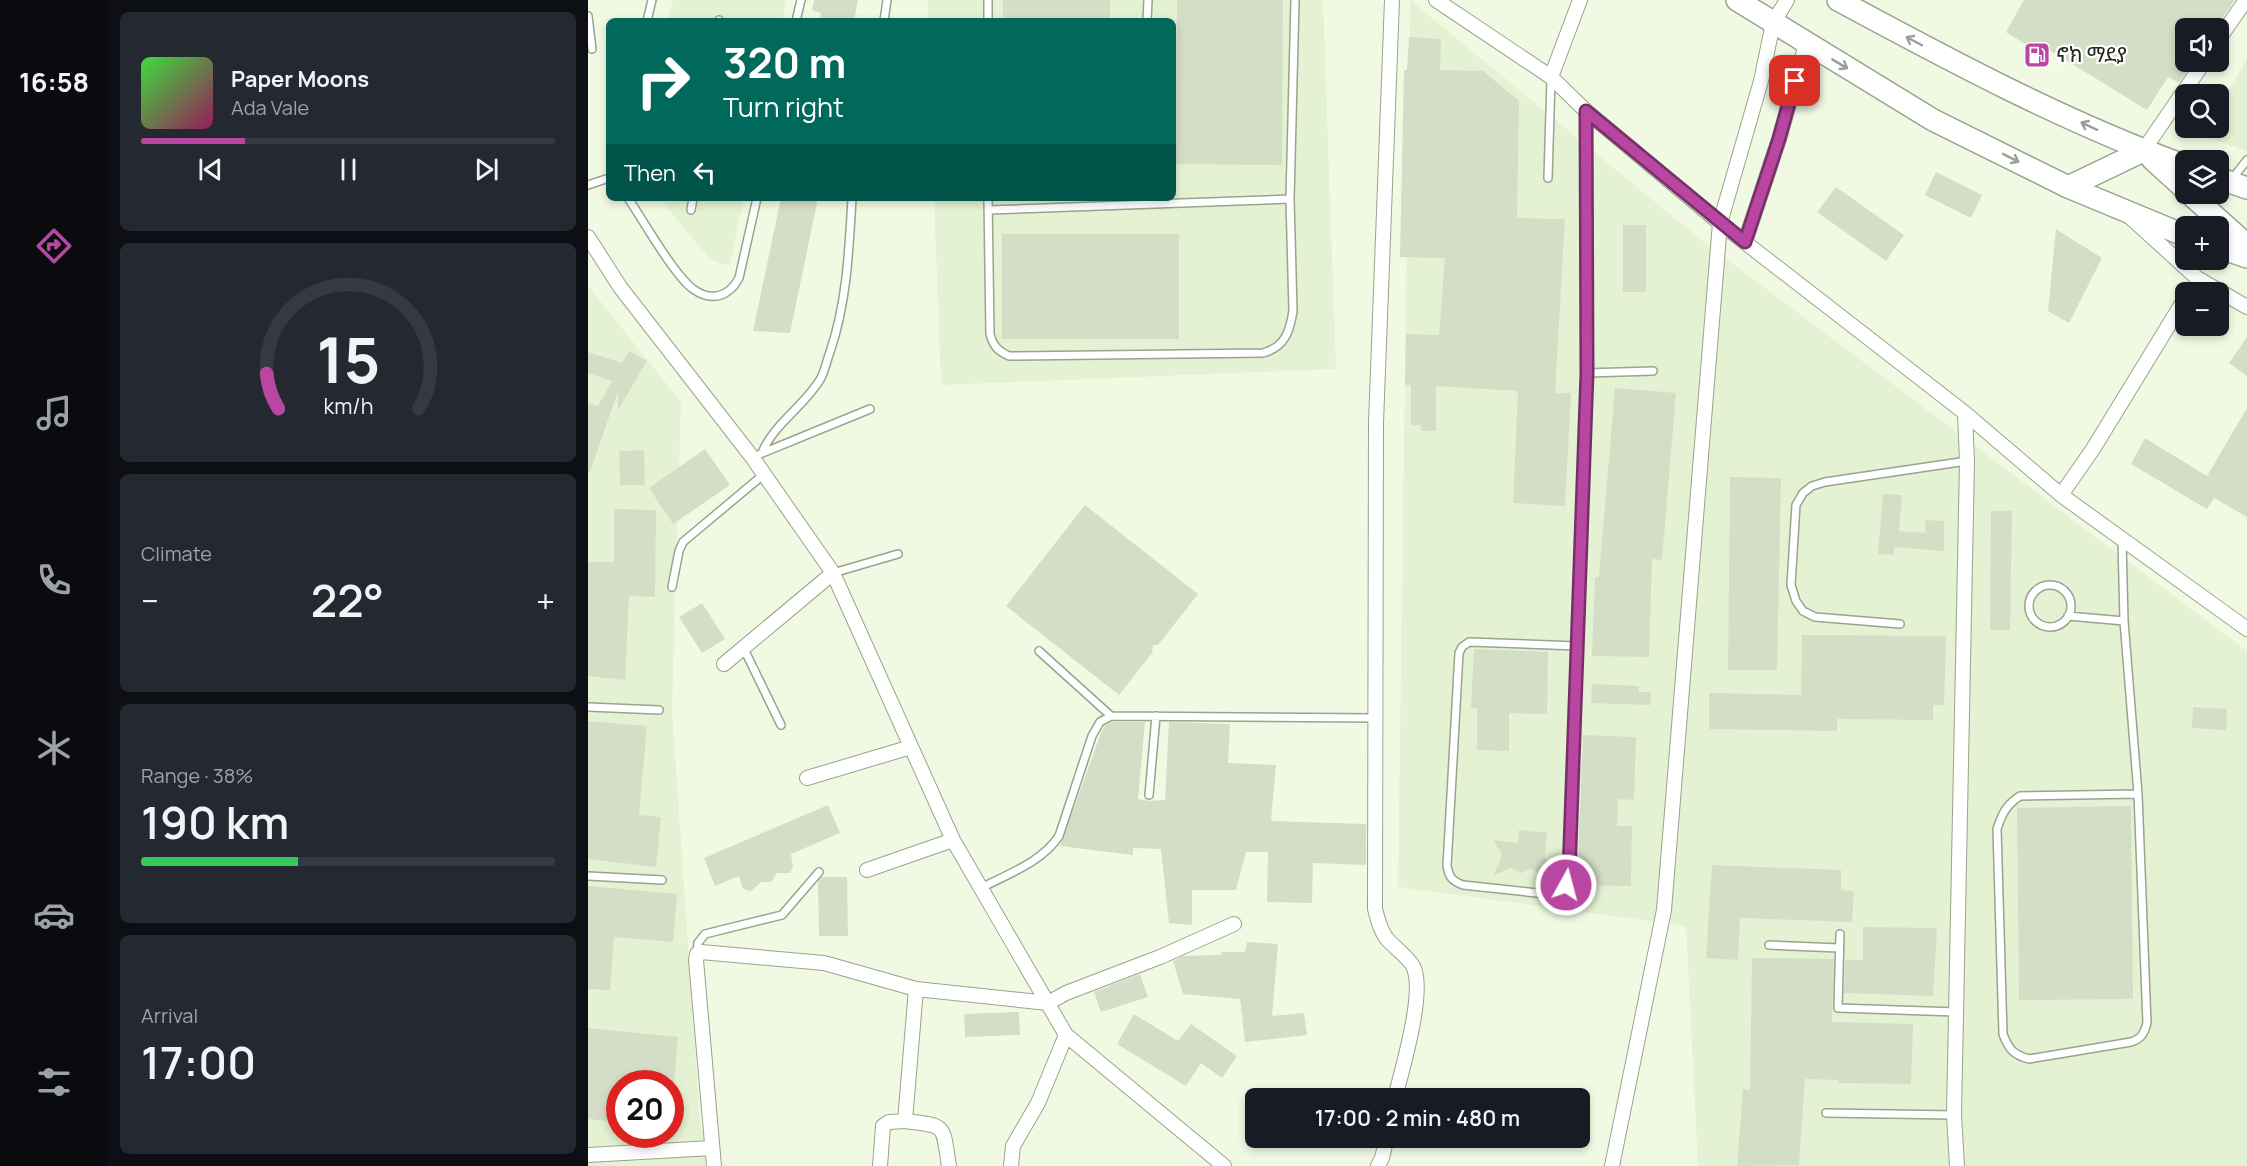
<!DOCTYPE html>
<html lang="en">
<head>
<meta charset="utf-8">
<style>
  :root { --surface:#171b24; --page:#242831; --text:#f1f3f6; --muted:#9ea1a6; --line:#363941; --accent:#b947a1 }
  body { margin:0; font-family:Manrope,"Noto Sans Ethiopic",sans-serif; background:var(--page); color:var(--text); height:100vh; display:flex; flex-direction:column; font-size:22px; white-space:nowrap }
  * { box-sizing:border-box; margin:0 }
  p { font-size:20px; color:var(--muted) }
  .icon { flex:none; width:33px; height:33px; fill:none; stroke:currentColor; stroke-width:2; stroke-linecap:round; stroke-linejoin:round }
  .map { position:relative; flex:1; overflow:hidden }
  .sheet { display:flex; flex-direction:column; gap:12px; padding:12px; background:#0d0f14; width:480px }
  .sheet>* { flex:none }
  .guide { position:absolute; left:18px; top:18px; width:570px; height:183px; border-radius:9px; box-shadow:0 3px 9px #0003; background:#00695c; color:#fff; overflow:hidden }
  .controls { position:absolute; left:1587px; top:18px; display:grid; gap:12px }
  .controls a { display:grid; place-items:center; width:54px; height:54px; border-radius:9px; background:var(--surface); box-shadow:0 3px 9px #0003; font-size:30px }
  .speed { position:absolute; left:18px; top:1070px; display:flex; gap:12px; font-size:30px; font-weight:700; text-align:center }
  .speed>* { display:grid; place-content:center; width:78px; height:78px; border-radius:50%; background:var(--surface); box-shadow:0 3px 9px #0003; line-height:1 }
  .speed .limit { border:9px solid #d22; background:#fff; color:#111 }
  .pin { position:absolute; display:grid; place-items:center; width:51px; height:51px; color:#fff; margin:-26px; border-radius:12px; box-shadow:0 3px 9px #0006 }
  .me { position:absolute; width:66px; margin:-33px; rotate:7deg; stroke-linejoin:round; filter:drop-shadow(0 0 4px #0008) }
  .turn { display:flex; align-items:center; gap:21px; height:126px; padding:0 18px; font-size:27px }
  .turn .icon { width:78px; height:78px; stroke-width:2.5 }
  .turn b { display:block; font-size:42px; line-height:51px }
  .then { display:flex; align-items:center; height:57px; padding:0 18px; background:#0003; gap:12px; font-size:22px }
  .big { font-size:45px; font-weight:600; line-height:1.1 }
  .sheet .widget { flex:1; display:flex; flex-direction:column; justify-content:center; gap:9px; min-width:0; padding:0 21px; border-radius:9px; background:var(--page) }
  .sheet .dial { align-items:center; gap:0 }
  .dial svg { height:156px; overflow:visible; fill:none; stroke:var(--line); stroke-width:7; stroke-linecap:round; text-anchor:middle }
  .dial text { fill:var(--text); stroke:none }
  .song { display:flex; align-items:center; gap:18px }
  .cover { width:72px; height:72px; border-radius:9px; background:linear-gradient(135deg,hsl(120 70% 55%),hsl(330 70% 35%)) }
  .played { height:6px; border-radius:3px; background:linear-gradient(90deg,var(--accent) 25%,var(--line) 25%) }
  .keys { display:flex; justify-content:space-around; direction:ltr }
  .heat { display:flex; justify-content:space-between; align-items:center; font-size:33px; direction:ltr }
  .charge { height:9px; border-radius:4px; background:linear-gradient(90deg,#34c759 38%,var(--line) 0) }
  .trip { position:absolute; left:657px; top:1088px; width:345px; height:60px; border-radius:9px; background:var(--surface); box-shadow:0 3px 9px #0003; font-weight:600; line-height:60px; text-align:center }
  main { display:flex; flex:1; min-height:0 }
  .tab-bar { display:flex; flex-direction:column; width:108px; justify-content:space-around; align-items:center; background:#090b0e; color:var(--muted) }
  .tab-bar .icon { width:42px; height:42px }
  .tab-bar .on { color:var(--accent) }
  .tab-bar b { font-size:27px; color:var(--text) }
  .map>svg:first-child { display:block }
  .built { fill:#e4f2d3; fill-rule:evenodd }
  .building { fill:#d4dec7 }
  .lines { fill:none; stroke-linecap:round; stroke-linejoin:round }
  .lane-casing { stroke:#99a38d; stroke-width:10 }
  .street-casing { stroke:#99a38d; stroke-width:16 }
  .primary-casing { stroke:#99a38d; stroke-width:24 }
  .lane { stroke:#fff; stroke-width:7 }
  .street { stroke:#fff; stroke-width:14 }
  .primary { stroke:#fff; stroke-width:21 }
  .oneway { stroke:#9c9e9b }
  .route-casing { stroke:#782e69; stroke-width:15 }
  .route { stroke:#b947a1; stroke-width:10 }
  .labels { text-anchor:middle; stroke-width:4.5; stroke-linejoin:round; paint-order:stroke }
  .poi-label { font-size:21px; fill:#242820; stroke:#fff; text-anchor:start }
</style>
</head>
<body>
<main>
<nav class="tab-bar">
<b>16:58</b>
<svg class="icon on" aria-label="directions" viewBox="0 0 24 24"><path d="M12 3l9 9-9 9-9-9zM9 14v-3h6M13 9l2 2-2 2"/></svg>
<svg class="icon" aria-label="music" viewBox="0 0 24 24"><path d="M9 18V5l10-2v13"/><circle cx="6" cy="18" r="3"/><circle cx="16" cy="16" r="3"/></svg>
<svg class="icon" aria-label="phone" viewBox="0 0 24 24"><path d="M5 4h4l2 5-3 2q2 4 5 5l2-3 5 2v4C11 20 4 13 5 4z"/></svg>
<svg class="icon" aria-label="climate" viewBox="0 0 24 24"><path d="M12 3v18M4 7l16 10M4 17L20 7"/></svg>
<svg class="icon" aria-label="car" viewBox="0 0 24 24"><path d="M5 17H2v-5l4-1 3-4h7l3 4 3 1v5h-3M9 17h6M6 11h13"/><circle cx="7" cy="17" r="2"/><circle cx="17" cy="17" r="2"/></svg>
<svg class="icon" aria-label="filters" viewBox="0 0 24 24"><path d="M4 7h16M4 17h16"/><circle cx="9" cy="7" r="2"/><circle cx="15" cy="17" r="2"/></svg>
</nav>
<section class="sheet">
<div class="widget">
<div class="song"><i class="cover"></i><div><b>Paper Moons</b><p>Ada Vale</p></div></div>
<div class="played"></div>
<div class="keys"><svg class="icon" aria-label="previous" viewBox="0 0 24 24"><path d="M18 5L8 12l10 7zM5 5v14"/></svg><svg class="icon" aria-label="pause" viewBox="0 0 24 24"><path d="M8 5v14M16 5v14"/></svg><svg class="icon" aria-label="next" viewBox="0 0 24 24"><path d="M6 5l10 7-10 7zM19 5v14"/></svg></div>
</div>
<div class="widget dial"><svg viewBox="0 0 100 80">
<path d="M14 69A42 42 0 1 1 86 69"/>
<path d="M14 69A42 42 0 0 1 8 51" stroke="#b947a1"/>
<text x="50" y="56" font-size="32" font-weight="700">15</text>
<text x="50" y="72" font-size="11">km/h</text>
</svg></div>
<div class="widget"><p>Climate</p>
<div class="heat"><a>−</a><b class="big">22°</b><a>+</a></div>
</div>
<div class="widget"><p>Range · 38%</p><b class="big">190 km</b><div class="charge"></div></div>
<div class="widget"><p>Arrival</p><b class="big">17:00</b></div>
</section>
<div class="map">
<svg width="1659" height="1166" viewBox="0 0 1659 1166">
  <rect width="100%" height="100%" fill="#f0fae3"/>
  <path class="built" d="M85,0H198L194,21H80Z
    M340,0H735L748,369L353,385L346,198H585V21H340Z
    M822,0L1112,239L1659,651V1166H1110L1098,926L810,887Z
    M1659,59V151L1613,135L1617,128H1630L1631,106Z
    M71,198H156L142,264H133L122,259Z
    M0,286L93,402L84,709L112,1122L122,1166H0ZM32,1083H82V1134H32Z"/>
  <path class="building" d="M226,0H270L266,21H231L233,13L224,10Z
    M415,0H522V21H415Z
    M589,0H695L694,165L588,164Z
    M1436,0H1647L1627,28H1598V62H1605L1591,83L1580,77L1559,110L1455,46L1451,53L1418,32Z
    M821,37L853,39L852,70L895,71L931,101L929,218L977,219L967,393H983L977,506L925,503L930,391L848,386V431H833V425H823V385H817L818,334L851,335L857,258L812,257L816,70H819Z
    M1348,172L1394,195L1383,218L1337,195Z
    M1248,187L1316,235L1298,261L1229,212Z
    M193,198H230L202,333L165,331Z
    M1035,225H1058V292H1035Z
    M1468,229L1514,258L1481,323L1460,311Z
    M414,234H591V339H414Z
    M1659,337V376L1641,363Z
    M41,351L59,361L30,410V391L2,472H0V403L10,406L24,381L0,373V352L34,363Z
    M1027,388L1088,393L1074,560L1064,559L1061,657L1004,656L1007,577H1011Z
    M1659,408V517L1626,498L1619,509L1543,464L1557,438L1619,476Z
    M117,449L142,485L85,524L61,488Z
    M56,450L57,485H32L31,451Z
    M1142,477L1193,478L1189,670H1140Z
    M1295,494L1314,495L1311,531L1337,533L1338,520L1356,521V551L1306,547V555L1290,554Z
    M497,505L610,594L570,645H565L564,653L531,695L418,606Z
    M26,509L68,510L67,597L41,596L37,680L0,676V562H26Z
    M1403,511H1424L1422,630H1402Z
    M114,603L137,639L114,653L91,617Z
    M1214,635L1358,636L1356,705H1345V720L1249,719V731L1121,729V693L1213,695Z
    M886,649L960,652L959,714L921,713V751L889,750V708H883Z
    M1004,684L1051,686V692H1063L1062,705L1003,703Z
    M1605,707L1639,709L1638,730L1604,728Z
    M0,721L59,726L51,815L73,817L68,867L0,859Z
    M524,722H557L550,799L561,801L577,800L581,722L642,724L640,763L688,765L683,821L778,824V865L725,863L724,903L679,902L680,852H658L648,890H604V925L581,923L573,849L545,848V855L472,846L513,733L517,726Z
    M995,735L1048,737L1046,800L1030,799L1029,826H1044L1043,886L989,885Z
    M240,805L252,833L203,854L205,867L202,873H189L183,882H173L163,891L158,890L154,887L151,876L127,886L116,858Z
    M1543,806L1545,999L1431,1000L1429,808Z
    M931,830L959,833L957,858L962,864V869L954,874L943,869L933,873L923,868L906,875L914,854L905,840L930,843Z
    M1124,865L1253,870V890L1266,891L1264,922L1152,918L1150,960L1118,958Z
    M234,877H259L260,936H231L230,881Z
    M0,886L89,894L85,942L26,937L22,990L0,989Z
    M1275,927L1349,928L1345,996L1256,993L1257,960H1275Z
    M659,942L690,944L684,1016L716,1013L719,1035L657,1042L652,999L595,994L585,961L595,956L633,955L634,952H657Z
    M1164,958L1246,959L1244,1022L1325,1024L1323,1084L1250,1083V1080L1217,1079L1211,1165L1149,1166L1155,1089L1162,1090Z
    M552,974L560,997L513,1012L506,992Z
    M431,1012L432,1035L377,1037L376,1014Z
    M546,1014L590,1041L603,1024L649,1056L634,1078L613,1063L598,1086L529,1044Z
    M0,1028L90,1037L86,1083H32V1122L0,1119Z"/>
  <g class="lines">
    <defs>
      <path id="lane" d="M400,0V21
        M0,16L4,49
        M59,21L64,0
        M131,21V20
        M208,21L213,0
        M296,21L299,0
        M559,21L560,0
        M960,178L963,79
        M1644,179L1659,160
        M0,185L21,178
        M40,198C55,220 86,275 105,289C123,302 141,297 151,278L169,198
        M400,198L402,334C405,346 410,351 421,356L675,353C697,347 702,331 705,311L702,199L707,0
        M103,210L105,198
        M400,210L702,199
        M999,373L1065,371
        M174,453C186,423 217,406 233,378C237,370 239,360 242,352C259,302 261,250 264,198
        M172,454L282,409
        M1534,541L1536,621L1550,794L1559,1023C1556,1034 1553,1039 1543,1042L1441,1059C1425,1055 1420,1048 1415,1034L1409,829C1414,814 1418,805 1432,796L1550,794
        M245,573L310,554
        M1441 606a21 21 0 1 1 42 0a21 21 0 1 1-42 0Z
        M84,587L91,551L95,542L175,475
        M1480,616L1536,621
        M1312,624L1227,617L1215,611L1208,601L1203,585L1208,505L1215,493L1224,486L1237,482L1379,461
        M989,646L881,642L874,647L871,653L859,866C861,877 864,881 875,885L958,894C972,893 977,888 981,874L999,373L998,113
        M156,649L193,725
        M451,651L523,716
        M0,707L71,710
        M561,795L568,716
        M0,876L74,880
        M393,888C420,874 454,862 471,836L504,736L512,722L523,716L787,718
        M1252,934L1250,1008L1368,1012
        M1181,945L1251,948
        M109,954L110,943L117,934L194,915L231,872
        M1238,1113L1366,1115"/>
      <path id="street" d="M804,0L788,423L787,909C790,920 792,930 799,939C807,948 819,956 825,966C838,991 814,1069 807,1098
        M848,0L963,77L998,111L1132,223L1377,413L1473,495L1659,629
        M1630,40L1658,0
        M963,77L992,0
        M1555,151L1616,62
        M1542,217L1609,278L1659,307
        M0,237L32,287L164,457L245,573L365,840L478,1035L636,1166
        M1157,242L1191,139L1218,44
        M1473,495L1505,449L1598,297
        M136,664L245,573
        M219,778L323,747
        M279,870L365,840
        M317,1121C360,1126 354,1124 361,1166
        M0,1155L124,1148
        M126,1166L108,960L109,954L113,952L236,963L328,989L460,1003L478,993L572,957L646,924
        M292,1166L295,1126L301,1122L317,1121L328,989
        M423,1166L425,1146L450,1103L478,1035
        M790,1166L794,1158L799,1137
        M1024,1166L1076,910L1132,223L1173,81L1185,23L1199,0
        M1369,1166L1366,1115L1379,461L1377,413"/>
      <path id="primary" d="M1149,0L1345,120L1480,187L1598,236
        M1250,0C1363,61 1477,122 1598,166
        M1564,159L1598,190
        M1630,178L1659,188
        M1480,187L1555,151
        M1602,194L1659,245
        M1630,247L1659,257"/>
    </defs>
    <use href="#lane" class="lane-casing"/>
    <use href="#street" class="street-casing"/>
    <use href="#primary" class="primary-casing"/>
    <use href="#lane" class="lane"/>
    <use href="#street" class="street"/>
    <use href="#primary" class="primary"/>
  </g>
  <defs><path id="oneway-shaft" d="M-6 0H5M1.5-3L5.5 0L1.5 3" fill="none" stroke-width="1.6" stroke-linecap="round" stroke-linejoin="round" transform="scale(1.5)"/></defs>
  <g class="oneway">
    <use href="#oneway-shaft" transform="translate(1326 41) rotate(-152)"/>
    <use href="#oneway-shaft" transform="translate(1252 64) rotate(31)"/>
    <use href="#oneway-shaft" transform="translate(1501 126) rotate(-155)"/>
    <use href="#oneway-shaft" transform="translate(1423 158) rotate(27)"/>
  </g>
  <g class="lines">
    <defs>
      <path id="route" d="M978,885L981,874L999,373L998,111L1157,242L1191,139L1207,81"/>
    </defs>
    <use href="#route" class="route-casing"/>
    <use href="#route" class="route"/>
  </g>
  <defs>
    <symbol id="fuel-square" viewBox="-11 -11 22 22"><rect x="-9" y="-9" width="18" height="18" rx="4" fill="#b947a1" stroke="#fff"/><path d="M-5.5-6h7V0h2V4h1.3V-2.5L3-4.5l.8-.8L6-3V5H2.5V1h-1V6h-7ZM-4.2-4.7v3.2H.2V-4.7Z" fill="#fff"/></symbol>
  </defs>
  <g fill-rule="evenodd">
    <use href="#fuel-square" x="1434" y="40" width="30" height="30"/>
  </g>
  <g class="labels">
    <g class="poi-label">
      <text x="1468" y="62">ኖክ ማደያ</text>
    </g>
  </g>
</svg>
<div class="controls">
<a><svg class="icon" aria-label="sound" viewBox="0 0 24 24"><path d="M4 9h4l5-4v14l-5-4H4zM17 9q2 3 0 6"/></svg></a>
<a><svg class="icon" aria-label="search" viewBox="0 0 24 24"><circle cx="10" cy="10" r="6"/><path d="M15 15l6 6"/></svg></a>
<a><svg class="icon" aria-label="layers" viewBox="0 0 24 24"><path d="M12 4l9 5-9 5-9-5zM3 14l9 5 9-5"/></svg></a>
<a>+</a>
<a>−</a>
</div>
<div class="speed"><div class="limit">20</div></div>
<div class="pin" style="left:1207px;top:81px;background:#d93025"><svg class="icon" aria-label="arrive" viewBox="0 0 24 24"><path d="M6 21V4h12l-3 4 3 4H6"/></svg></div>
<svg class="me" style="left:978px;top:885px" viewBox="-20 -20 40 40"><circle r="17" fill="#b947a1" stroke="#fff" stroke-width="3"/><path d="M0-11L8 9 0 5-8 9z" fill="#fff"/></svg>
<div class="trip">17:00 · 2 min · 480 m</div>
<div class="guide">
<div class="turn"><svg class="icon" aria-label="right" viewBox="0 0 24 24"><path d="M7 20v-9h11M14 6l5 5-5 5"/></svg><div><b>320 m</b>Turn right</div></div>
<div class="then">Then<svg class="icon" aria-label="left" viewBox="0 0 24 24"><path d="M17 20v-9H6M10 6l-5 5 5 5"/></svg></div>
</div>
</div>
</main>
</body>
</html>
